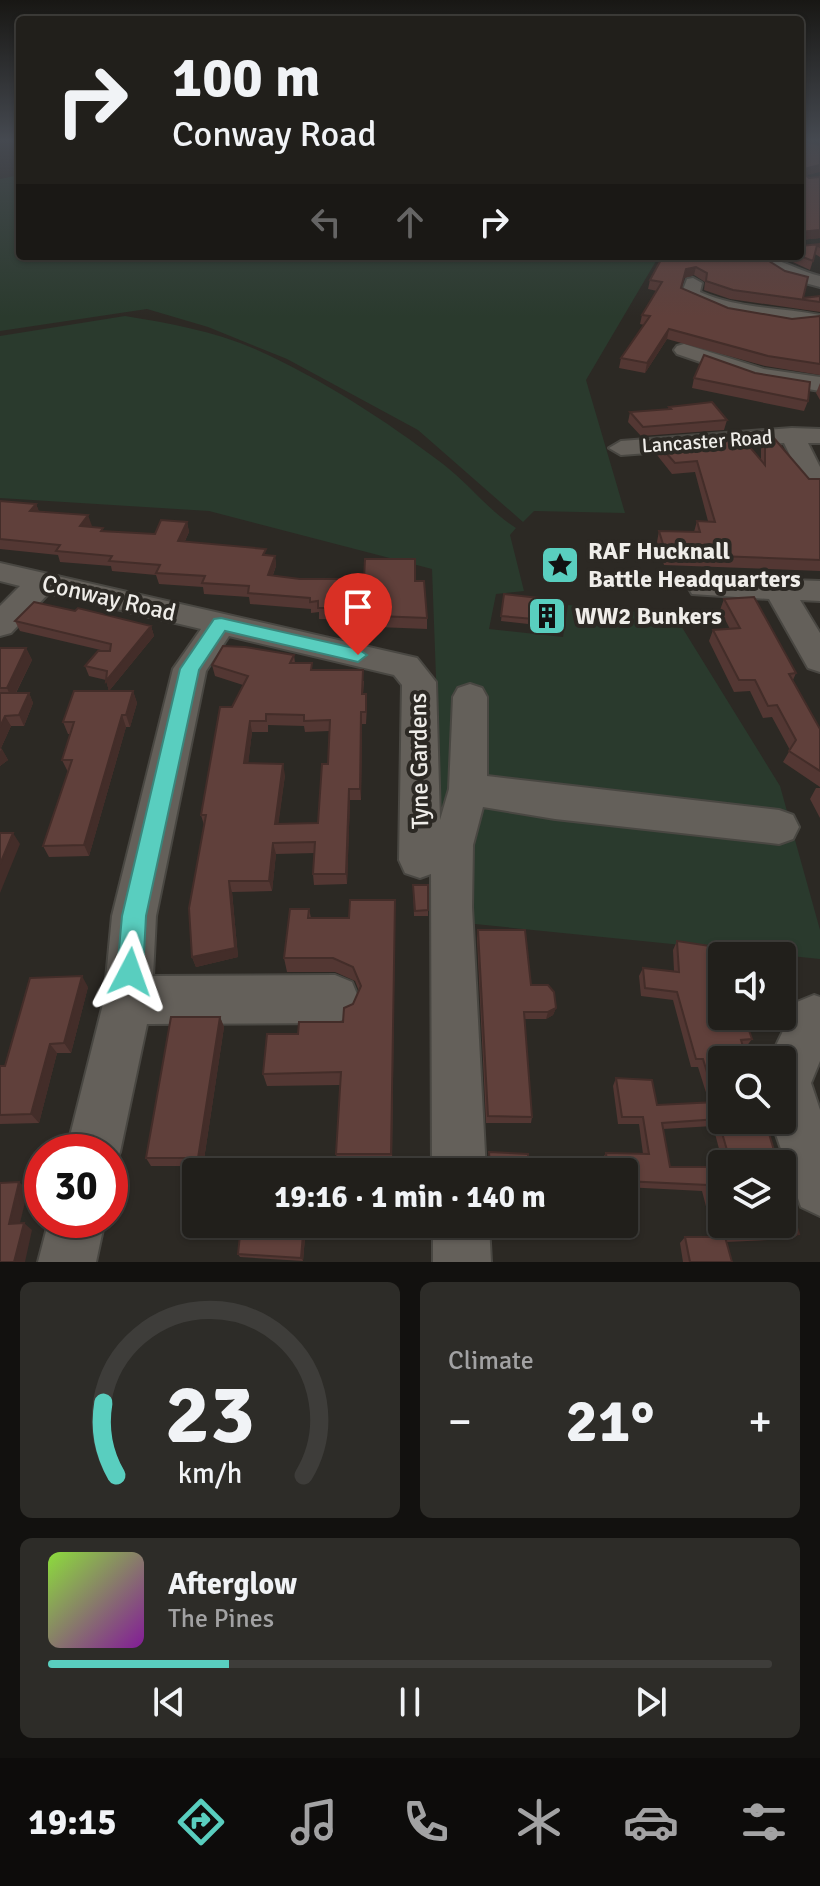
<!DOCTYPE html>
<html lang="en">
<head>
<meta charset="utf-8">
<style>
  :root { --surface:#211f1b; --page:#2d2c28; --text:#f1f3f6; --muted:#a2a2a3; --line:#3e3d3a; --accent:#59cebf }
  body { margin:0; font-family:Signika,sans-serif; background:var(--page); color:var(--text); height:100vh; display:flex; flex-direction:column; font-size:30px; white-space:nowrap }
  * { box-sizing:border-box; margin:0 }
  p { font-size:26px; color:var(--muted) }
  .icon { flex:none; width:44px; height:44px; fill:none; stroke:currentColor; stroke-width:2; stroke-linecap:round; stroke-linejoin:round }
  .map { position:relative; height:1262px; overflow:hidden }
  .side { display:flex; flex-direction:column; gap:20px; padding:20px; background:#12110f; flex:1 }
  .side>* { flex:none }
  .guide { position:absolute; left:16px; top:16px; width:788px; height:244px; border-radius:8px; box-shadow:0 2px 6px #0004,0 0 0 2px var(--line); background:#211f1b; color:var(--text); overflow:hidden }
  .controls { position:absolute; left:708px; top:942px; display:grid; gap:16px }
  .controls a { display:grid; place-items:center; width:88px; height:88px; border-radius:8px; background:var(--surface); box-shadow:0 2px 6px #0004,0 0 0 2px var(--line); font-size:40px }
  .speed { position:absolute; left:24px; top:1134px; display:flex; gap:16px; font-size:40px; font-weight:700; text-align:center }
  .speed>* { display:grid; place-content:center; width:104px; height:104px; border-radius:50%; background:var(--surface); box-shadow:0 2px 6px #0004,0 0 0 2px var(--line); line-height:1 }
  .speed .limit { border:12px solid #d22; background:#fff; color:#111 }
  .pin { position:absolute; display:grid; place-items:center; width:68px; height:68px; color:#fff; margin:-82px -34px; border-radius:50% 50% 50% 0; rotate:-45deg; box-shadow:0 0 8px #0007 }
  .pin .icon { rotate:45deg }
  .me { position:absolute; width:88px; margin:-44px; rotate:4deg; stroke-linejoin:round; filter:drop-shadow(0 0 6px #0008) }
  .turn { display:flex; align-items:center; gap:28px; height:168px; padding:0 24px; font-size:36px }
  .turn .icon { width:104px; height:104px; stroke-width:2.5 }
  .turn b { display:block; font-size:56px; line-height:68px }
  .lanes { display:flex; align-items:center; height:76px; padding:0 24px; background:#0003; justify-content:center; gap:40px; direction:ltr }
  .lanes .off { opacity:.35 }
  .big { font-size:60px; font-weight:700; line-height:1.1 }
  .side .tile { flex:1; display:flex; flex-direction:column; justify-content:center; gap:12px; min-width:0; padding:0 28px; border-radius:12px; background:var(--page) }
  .side .dial { align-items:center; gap:0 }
  .dial svg { height:208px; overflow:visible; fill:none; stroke:var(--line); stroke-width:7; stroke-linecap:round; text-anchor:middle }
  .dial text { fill:var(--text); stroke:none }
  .song { display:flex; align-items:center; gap:24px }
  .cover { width:96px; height:96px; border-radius:12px; background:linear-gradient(135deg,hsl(90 70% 55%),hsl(290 70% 35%)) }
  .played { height:8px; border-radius:4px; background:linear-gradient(90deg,var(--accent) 25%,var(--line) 25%) }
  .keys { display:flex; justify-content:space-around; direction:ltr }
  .heat { display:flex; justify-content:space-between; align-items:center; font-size:44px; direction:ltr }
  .side .tiles { flex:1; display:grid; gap:20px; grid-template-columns:1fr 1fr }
  .tile:last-child { grid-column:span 2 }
  .trip { position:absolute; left:182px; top:1158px; width:456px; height:80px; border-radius:8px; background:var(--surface); box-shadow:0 2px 6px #0004,0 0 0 2px var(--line); font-weight:700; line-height:80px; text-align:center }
  .tab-bar { display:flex; height:128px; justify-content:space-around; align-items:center; background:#0d0c0b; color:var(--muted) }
  .tab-bar .icon { width:56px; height:56px }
  .tab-bar .active { color:var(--accent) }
  .tab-bar b { font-size:36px; color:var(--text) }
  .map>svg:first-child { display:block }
  .green { fill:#2a3a2d }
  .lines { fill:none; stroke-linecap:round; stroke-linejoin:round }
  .minor-casing { stroke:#494742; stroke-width:4 }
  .minor { fill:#64605a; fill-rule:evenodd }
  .wall { fill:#533733; fill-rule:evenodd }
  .shaded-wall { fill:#432d29 }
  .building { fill:#60403b; stroke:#432d29; stroke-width:2; fill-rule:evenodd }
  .route { fill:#59cebf; stroke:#3a867c; stroke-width:2 }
  .labels { text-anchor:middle; stroke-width:8; stroke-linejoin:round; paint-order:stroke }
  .far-street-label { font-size:20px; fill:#efede9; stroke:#2c2924 }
  .poi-label { font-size:24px; font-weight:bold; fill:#efede9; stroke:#2c2924; text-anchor:start }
  .street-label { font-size:24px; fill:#efede9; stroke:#2c2924 }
</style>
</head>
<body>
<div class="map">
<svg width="820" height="1262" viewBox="0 0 820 1262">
  <rect width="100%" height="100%" fill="#2c2924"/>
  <path class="green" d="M20,175V256H659L586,380L625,513L534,511L523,522L418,430L287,359L208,327L147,309L0,331V179Z
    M125,316C168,323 214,331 255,349C322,379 385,420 443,464C469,484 488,510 516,528L510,535L524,591L496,594L489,629L563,637L568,605L675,616L780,786L820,930V959L445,921L432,569L209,511L0,498V336Z"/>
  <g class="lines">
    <defs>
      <path id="minor" d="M753,256C777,256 796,270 820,276V287L783,277Z
        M693,278L702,283L700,292C739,309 779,307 820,315V325C793,330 700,315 681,295L687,279Z
        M684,344L764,369L820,377V391L753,380L677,354L674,350L677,346Z
        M792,428L820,429V443H808L820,467V487L805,486L784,443L621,455L609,448L621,441Z
        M0,563L417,658L436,682L440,820L449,789L453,697L458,688L470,684L482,688L487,697V776L779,810L793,815L799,827L793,839L779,844L555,819L483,807L473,845L472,907L486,1172H432L431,874L420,878L405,873L399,860L402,685L394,675L229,636L206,671L156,916L153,976L335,975L352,982L359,999L352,1016L335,1023L147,1024L120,1152L110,1172V1152H66L104,1000L112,916L173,669L201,629L49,593L11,633L0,636V606L20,586L0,581Z
        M703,577L820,581V601L800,600L820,633V672L808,668L769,599L692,594L688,587L692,580Z
        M814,995L820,997V1061L811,1083L820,1110V1216L801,1207L771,1120H782V1060H769L797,1002Z
        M49,1220H105L96,1262H38Z
        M433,1224H489L491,1262H433Z"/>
    </defs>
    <use href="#minor" class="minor-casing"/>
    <use href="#minor" class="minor"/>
  </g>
  <path class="wall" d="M800,140L806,176L820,238L800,240L801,246L820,244V257L815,254L810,270L780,256H800Z
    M663,256L803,298L820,296V312L730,299L704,290L705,282L694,275L684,278L682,288L728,308L792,319L820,316V375L765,366L667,339L645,373L619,368L621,358L644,325L640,324L642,315L657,291L648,289L650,280Z
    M755,373L808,401L804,411L692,388L694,378Z
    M820,383V400L816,393Z
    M669,407L727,420L724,430L641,436L628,422L630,412L668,409Z
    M765,438L809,479H820V571L664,565L657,542L659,531L694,532L697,521H708L695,472L672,474L657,455L659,445L761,461V448Z
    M0,501L36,504L39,512L92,526L91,527L104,531L155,534L187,522L189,532L185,541L275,556L276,566L273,575L300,579L415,581L427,618V629L378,627V622H355L354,619H319V612L311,613V609L250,604L249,597L204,594L203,587L159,584L156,575L112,571L111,566L60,562L58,555L0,549Z
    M504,594L556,621L555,627L501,621Z
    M724,599L796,673L793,680L820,729V787L783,762L790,750L772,717L763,718L750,691L734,692L709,641L713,630L730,629L720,610Z
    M75,611L151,626L154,636L109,691L106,680L89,676L85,666L105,651L20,631L15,621Z
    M0,648H26L32,660L16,693H29L33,703L24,726H11L1,748L8,760L0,766Z
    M294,655L295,663L313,670L364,681L363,694L367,705L366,724H362L361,800H350L347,884L314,885L313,874L315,853L276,854L272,891L232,892L238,957L196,967L192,957L204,825L201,815L243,685L215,676L212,665ZM268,725L304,726L305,732L329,731L328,764L318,823L278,824L285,775L248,763L252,732H268Z
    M133,691L137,703L130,727H126L89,856L49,857L43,846L68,772L62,760L71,734H68L63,722Z
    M816,788H820V818L810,799Z
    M413,885H428V916H414Z
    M309,909L311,918H349L395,915L392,1165L338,1164L336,1154L340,1085L267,1086L263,1074L298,1034L343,1022L359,991L355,981L335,972H287L284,958Z
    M478,930L531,985L556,1008L553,1015L546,1019H524L532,1117L531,1123H486L477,938Z
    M677,941L722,956L752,1039L746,1047H743L778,1164H723L713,1126L663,1129L670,1167H722L799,1234L792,1239L726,1242L732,1262H683L680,1243L685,1237H714L702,1191L624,1187V1172H604L602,1159L606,1153L643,1154L639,1124H618L613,1086L616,1078L657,1105L709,1102L698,1067H691L673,1000L641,996L639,976L643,968L674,971L673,950Z
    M88,987L71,1053H57L39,1123L0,1124V1066H5Z
    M220,1017L224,1027L203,1166H151L146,1158Z
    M303,1234L305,1237L303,1261L240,1257L238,1254Z"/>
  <path class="shaded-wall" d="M820,165V172L800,177V170Z
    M820,230V238L800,240V232Z
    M696,267L694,275L684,278L686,269Z
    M669,329L667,339L645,373L647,363Z
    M36,504L40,514L30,511Z
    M88,515L92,526L84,537L80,526Z
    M187,522L189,532L180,551L178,541Z
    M275,556L276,566L269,585L268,575Z
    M151,626L154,636L109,691L106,681Z
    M26,648L32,660L12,700L7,688Z
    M133,691L137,703L130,727L126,715Z
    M29,693L33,703L24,726L19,715Z
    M361,712L362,724L361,800L360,789Z
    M122,715L126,727L89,856L84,845Z
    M5,716L11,726L0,750V727Z
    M250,721L252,732L247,774L244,763Z
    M2,749L8,760L0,766V751Z
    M283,764L285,775L277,835L275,824Z
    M349,789L350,800L347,884L346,874Z
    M13,833L20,844L0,893V864Z
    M273,843L276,854L272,891L269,881Z
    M229,881L232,892L238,957L196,967L192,957Z
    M82,976L88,987L71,1053L64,1043Z
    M556,1008L553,1015L546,1019L548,1012Z
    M220,1017L224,1027L203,1166L198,1158Z
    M50,1044L57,1053L39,1123L31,1114Z
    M19,1182L28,1190L18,1231L9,1224Z
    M24,1223L32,1230L25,1262H14Z
    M303,1234L305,1237L303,1261L301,1258Z"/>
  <path class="building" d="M800,140L820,145V165L800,170L809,178L820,177V230L800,232L801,246L820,244V247L817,245L813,261L800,256Z
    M663,256H761L785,271L808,277L803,298L820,296V302L733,290L706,281L707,273L696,267L686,269L681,288L728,308L792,319L820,316V364L768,356L669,329L647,363L621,358L650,316L642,315L662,282L650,280Z
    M704,355L755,373L810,382L808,401L694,378Z
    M712,402L727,420L643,427L630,412L671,409L669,407Z
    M773,437L809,479H820V560L666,554L659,531L700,532L697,521L715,522L697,461L675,463L659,445L743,439L765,465V438Z
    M0,501L36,504L30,511L88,515L80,526L103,528L101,531L155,534L161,520L187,522L178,541L266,549L263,555L275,556L268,575L300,579H364L365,559H415V581H424L427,618L377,616V611H354V608H318V601L310,602V598L248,593L249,586L202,583L205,576L156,573L160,565L109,561L112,556L56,551L60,545L0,539Z
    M504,594L557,600L556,621L501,616Z
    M754,597L796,673L789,674L820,729V771L789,751L796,740L777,705L768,706L755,680H739L713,630L740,628L724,599Z
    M34,602L75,611L78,608L151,626L106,681L107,671L85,666L98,651H110L111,644L15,621Z
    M223,646L245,647L294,655L290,663H312L311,670H363L362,694H366V712H361L360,789H349L346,874H313L315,842L273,843L269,881H229L235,948L192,957L189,908L206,815H201L220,707H232L248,676L212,665ZM266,714L304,715V721L330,720L328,764H322L318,823L275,824L283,764L244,763L250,721H266Z
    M0,648H26L7,688H0Z
    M74,691H133L126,715H122L84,845L43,846L72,760H62L74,722H63Z
    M0,693H29L19,715L5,716L0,727Z
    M0,833H13L0,864Z
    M413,885H428V910L415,911Z
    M350,900H395L391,1154H336L341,1072L263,1074L267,1034H298L299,1022H343L344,1008L353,1004L361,986L353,967L333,958H284L290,909H309L308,918H349Z
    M478,930H525L531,985H548L554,992L556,1008L548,1012H524L532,1117L488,1116Z
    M677,941L736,950V956H722V1016H744L752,1039L741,1040L747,1060H722V1120H765L778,1164H731L718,1119L662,1123L670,1167H722V1224H782V1177L799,1234L725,1237L732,1262H690L685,1237H721L708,1185L624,1181V1172H608L606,1153L649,1154L643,1117H622L616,1078L652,1080L657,1105L716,1102L703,1059H696L677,992L645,988L643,968L679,972Z
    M82,976L64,1043L50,1044L31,1114L0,1115V1066H5L30,978Z
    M171,1017H220L198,1158H146Z
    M489,1152L528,1154L529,1172H483L490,1168Z
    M19,1182L9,1224L24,1223L14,1262H0V1183Z
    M303,1234L301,1258L238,1254L240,1235Z"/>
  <linearGradient id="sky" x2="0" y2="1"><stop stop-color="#181714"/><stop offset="0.44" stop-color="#454950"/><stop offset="1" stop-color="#454950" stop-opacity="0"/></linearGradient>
  <rect width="820" height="317" fill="url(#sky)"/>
  <path class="route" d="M221,618L358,649L367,655L358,662L225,631L199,670L146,916L143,972L139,981L130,985L121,981L117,972L122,916L180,669L214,619Z"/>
  <defs>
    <symbol id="sight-square" viewBox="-11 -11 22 22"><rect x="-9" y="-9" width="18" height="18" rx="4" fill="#59cebf" stroke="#2c2924"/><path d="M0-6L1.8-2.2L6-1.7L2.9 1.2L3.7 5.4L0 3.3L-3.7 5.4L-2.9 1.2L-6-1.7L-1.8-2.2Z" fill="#111"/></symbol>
    <symbol id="building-square" viewBox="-11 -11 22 22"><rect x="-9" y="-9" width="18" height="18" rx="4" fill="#59cebf" stroke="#2c2924"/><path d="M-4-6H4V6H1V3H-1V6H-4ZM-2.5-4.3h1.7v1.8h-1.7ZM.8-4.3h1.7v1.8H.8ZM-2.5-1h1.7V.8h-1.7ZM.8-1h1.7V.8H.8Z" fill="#111"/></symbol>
  </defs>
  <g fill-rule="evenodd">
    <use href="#sight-square" x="538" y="543" width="44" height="44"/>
    <use href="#building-square" x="525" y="594" width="44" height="44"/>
  </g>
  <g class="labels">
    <g class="far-street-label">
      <text transform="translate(707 441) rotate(-4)" y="7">Lancaster Road</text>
    </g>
    <g class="poi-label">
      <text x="588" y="559">RAF Hucknall<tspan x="588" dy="28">Battle Headquarters</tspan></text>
      <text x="575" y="624">WW2 Bunkers</text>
    </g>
    <g class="street-label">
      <text transform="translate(109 598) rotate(13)" y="8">Conway Road</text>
      <text transform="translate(419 761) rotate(-91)" y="8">Tyne Gardens</text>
    </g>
  </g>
</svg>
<div class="controls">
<a><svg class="icon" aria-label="sound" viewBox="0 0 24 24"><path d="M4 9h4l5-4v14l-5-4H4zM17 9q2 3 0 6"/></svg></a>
<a><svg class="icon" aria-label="search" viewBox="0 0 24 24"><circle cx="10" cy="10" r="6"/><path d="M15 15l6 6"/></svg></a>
<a><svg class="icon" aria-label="layers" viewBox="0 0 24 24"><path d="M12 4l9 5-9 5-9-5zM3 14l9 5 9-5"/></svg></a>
</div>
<div class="speed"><div class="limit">30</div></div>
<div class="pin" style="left:358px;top:655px;background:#d93025"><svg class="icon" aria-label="arrive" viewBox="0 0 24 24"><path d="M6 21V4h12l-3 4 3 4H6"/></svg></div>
<svg class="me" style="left:130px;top:972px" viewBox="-20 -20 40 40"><path d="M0-17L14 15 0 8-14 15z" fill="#59cebf" stroke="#fff" stroke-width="4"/></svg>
<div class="trip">19:16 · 1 min · 140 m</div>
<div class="guide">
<div class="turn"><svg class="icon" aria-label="right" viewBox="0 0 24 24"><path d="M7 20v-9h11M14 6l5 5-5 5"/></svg><div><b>100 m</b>Conway Road</div></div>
<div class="lanes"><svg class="icon off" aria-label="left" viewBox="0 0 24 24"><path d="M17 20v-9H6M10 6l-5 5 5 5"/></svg><svg class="icon off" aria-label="ahead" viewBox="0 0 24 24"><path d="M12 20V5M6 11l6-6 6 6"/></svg><svg class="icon" aria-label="right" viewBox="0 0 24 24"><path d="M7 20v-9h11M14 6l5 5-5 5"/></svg></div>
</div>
</div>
<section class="side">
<div class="tiles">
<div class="tile dial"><svg viewBox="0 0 100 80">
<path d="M14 69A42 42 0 1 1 86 69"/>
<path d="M14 69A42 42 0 0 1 9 41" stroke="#59cebf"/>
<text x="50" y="56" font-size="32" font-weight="700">23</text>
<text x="50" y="72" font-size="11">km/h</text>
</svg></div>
<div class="tile"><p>Climate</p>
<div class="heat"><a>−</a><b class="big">21°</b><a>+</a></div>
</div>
<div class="tile">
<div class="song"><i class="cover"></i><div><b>Afterglow</b><p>The Pines</p></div></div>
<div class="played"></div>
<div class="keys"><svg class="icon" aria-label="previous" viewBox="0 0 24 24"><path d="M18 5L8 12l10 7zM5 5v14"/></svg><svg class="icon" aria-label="pause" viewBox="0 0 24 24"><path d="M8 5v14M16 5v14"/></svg><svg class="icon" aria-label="next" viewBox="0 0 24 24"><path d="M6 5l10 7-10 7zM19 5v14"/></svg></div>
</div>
</div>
</section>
<nav class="tab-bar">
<b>19:15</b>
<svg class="icon active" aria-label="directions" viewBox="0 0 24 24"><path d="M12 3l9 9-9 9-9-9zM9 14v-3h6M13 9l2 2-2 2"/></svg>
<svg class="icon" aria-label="music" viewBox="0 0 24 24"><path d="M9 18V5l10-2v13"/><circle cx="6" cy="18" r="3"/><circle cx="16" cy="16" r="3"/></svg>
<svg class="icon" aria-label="phone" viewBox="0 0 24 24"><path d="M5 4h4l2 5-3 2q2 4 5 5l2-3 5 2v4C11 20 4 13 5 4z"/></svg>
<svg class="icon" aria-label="climate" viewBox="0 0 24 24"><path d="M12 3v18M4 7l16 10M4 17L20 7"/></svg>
<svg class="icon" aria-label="car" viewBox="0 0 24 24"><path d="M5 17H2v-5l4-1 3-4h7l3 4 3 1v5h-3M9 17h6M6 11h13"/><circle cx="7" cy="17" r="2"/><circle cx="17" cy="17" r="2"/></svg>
<svg class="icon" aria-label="filters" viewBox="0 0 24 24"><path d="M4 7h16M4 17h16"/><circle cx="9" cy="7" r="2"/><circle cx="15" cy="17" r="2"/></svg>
</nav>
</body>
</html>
